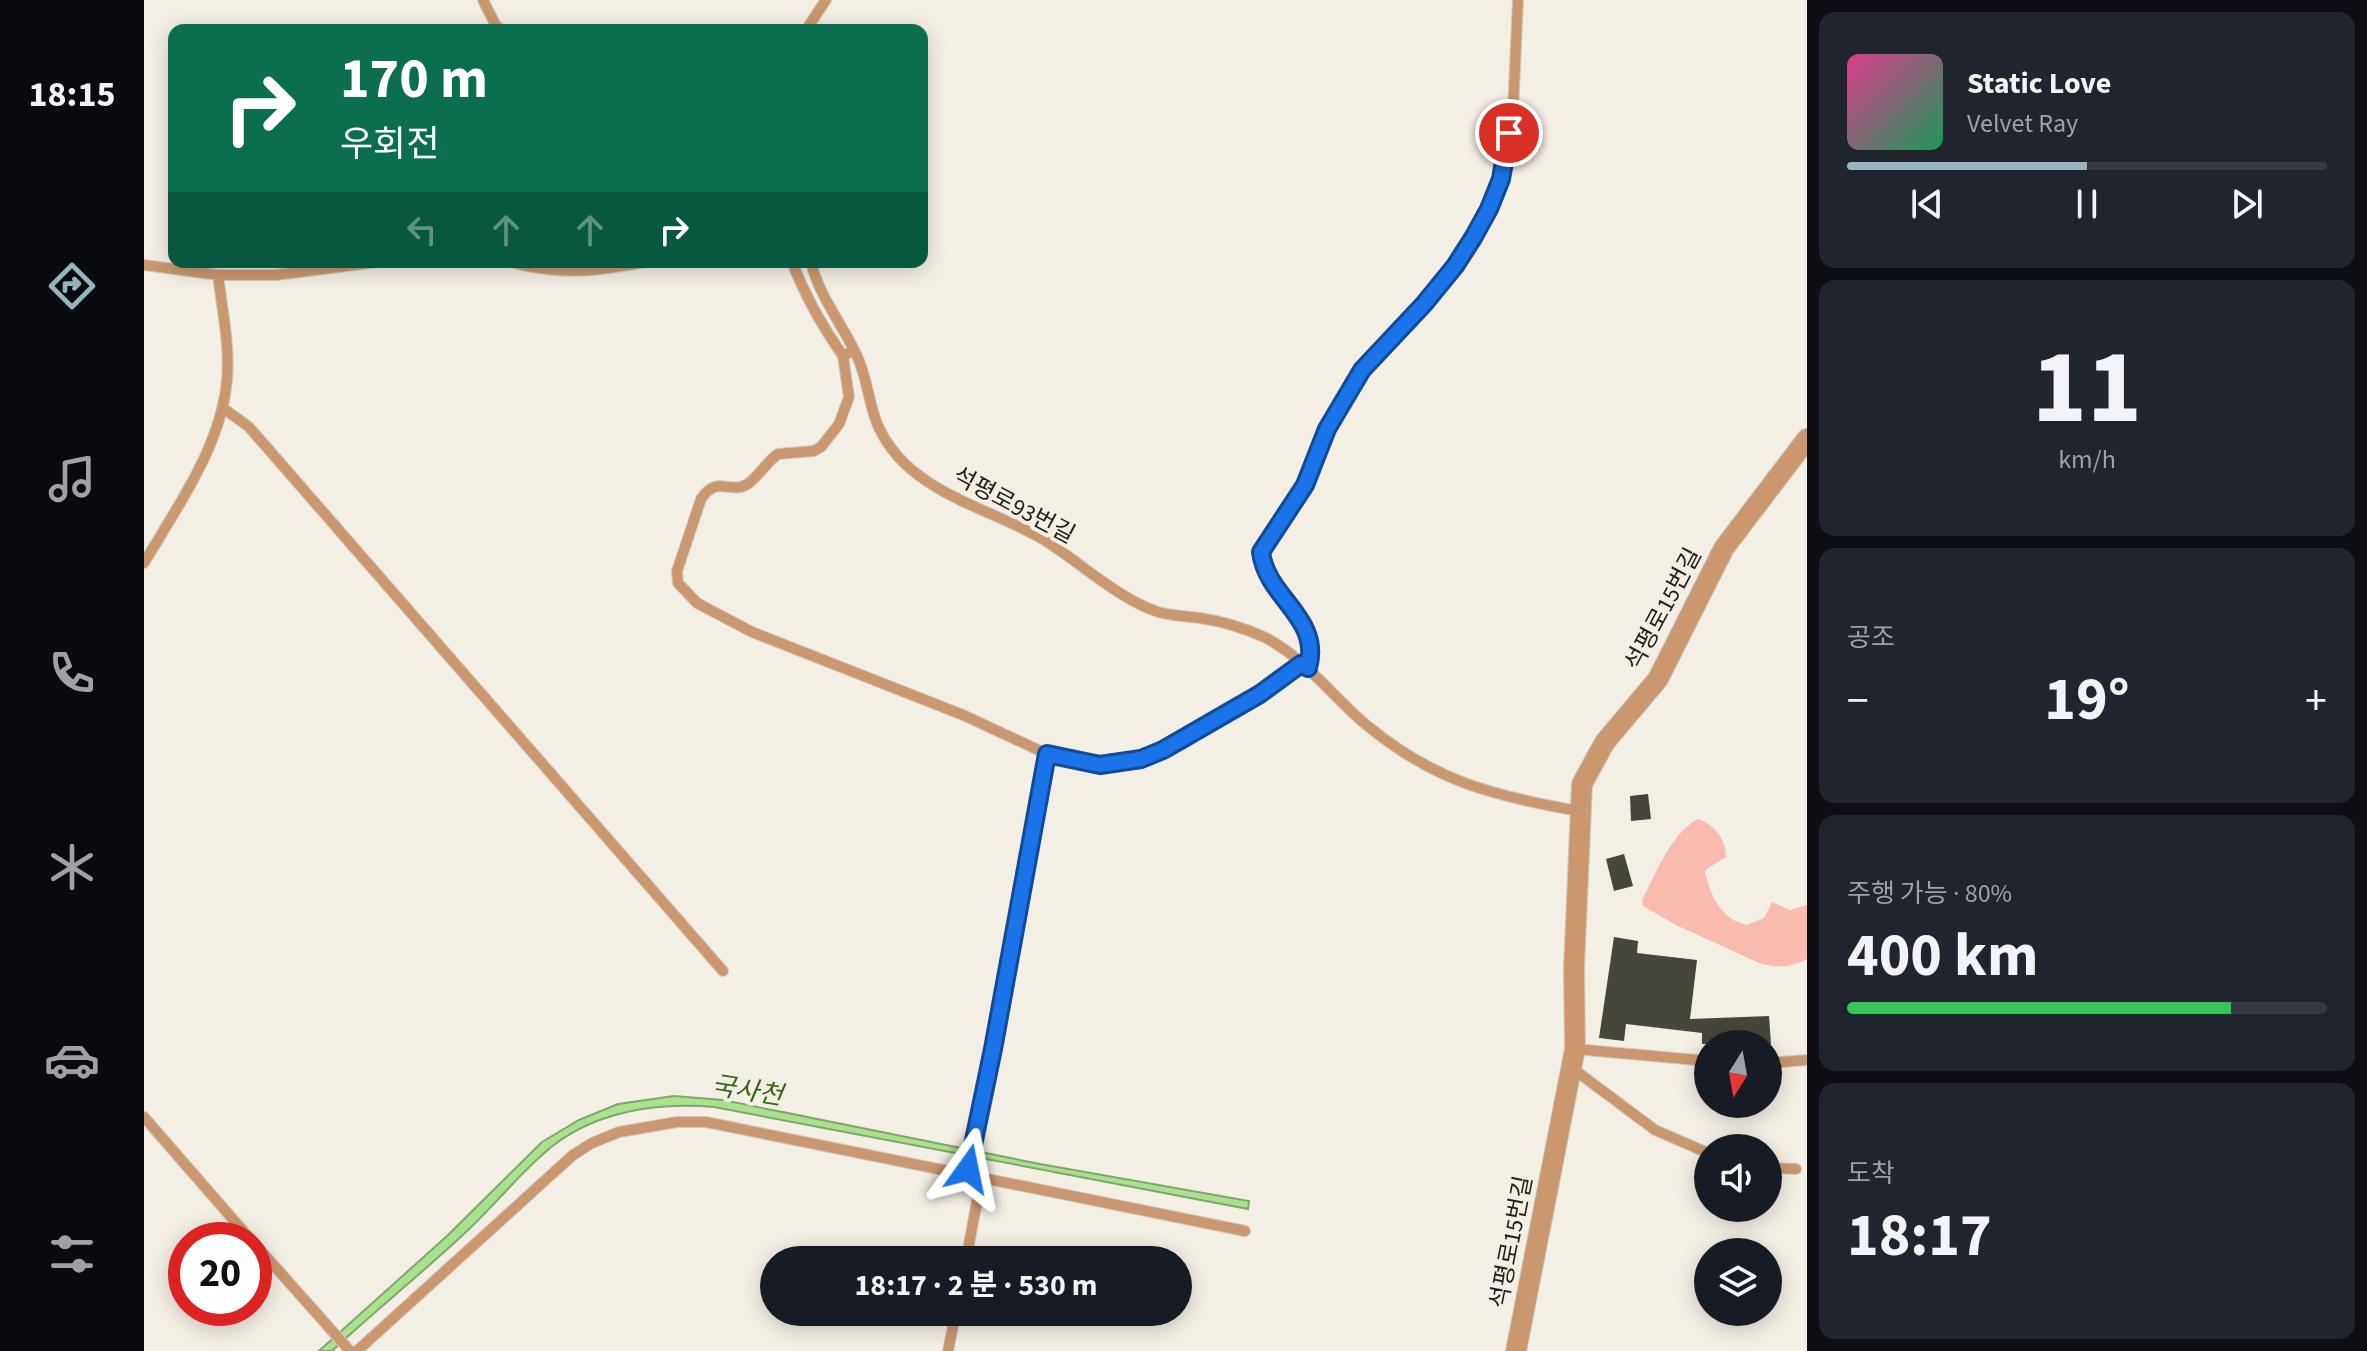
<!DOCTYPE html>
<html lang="ko">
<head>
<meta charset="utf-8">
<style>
  :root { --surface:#171b24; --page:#20242c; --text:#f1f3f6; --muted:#9ea1a6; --line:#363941; --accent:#94b5bd }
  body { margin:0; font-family:"Source Sans 3","Noto Sans KR",sans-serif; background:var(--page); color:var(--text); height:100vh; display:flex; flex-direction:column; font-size:30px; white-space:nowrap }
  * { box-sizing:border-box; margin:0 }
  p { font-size:26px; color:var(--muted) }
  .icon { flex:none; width:44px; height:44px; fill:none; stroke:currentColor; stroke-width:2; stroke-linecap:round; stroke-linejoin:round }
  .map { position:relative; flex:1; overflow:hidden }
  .side { display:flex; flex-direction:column; gap:12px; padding:12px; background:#0d0f14; width:560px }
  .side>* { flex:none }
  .top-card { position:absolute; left:24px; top:24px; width:760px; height:244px; border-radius:16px; box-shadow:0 4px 20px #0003; background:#0b6e4f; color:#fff; overflow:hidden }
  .needle { width:52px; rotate:191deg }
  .buttons { position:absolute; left:1550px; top:1030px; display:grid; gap:16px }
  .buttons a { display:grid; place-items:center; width:88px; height:88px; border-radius:50%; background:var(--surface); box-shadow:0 4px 20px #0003; font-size:40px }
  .speed { position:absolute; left:24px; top:1222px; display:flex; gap:16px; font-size:40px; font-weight:700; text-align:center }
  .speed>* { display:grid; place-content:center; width:104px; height:104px; border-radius:50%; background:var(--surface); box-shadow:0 4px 20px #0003; line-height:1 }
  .speed .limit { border:12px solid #d22; background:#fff; color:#111 }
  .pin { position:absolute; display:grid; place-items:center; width:68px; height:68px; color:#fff; margin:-34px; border:4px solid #fff; border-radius:50%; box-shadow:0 2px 8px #0007 }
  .me { position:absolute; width:88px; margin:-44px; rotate:12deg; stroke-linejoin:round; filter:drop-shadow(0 0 6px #0008) }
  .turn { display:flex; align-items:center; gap:28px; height:168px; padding:0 40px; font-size:36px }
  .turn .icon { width:104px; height:104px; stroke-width:2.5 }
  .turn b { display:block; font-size:56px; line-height:68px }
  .lanes { display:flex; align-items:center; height:76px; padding:0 40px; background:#0003; justify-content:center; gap:40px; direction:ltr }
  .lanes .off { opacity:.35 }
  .big { font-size:60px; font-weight:700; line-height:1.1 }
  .side .tile { flex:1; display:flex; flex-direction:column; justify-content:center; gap:12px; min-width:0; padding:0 28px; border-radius:16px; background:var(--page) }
  .side .dial { align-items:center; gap:0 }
  .dial b { font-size:104px; line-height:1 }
  .song { display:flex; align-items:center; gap:24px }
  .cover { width:96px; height:96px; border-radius:12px; background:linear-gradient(135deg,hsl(330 70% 55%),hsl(150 70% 35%)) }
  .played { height:8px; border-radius:4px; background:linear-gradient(90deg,var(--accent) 50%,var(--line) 50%) }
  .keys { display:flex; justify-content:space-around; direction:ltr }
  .heat { display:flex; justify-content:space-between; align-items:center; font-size:44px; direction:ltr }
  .charge { height:12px; border-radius:6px; background:linear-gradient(90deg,#34c759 80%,var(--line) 0) }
  .trip { position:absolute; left:616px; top:1246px; width:432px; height:80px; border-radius:40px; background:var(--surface); box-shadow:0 4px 20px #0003; font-weight:700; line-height:80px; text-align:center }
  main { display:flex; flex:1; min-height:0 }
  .menu { display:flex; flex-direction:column; width:144px; justify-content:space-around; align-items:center; background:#090b0e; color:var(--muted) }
  .menu .icon { width:56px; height:56px }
  .menu .active { color:var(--accent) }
  .menu b { font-size:36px; color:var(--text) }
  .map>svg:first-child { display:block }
  .green { fill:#f8bbae }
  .water { fill:#a9e18d; stroke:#80a76b; stroke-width:2 }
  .building { fill:#46463d }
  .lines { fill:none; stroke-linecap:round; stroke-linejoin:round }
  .lane-casing { stroke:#cecac1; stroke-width:12 }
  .street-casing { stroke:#cecac1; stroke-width:22 }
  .lane { stroke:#cb976e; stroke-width:10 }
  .street { stroke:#cb976e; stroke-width:20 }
  .route-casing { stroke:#114b97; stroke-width:20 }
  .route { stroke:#1a73e8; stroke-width:14 }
  .labels { text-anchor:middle; stroke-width:8; stroke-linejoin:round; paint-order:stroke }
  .street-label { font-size:24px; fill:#211f1b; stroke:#f4efe5 }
  .water-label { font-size:26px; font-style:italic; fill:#346612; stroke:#f4efe5 }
</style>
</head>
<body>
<main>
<nav class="menu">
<b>18:15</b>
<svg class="icon active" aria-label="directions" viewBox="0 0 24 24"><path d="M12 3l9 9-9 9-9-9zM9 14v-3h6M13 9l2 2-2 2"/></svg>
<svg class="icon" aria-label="music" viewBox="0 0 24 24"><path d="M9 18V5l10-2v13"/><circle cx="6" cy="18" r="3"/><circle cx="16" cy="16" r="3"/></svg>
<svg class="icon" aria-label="phone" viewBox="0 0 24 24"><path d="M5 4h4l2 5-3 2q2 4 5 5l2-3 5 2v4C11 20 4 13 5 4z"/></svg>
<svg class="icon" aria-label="climate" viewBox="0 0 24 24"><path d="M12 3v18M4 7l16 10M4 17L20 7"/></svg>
<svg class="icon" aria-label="car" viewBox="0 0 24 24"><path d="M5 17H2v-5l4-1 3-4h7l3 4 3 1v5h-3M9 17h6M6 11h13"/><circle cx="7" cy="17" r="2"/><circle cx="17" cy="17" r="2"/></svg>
<svg class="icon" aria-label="filters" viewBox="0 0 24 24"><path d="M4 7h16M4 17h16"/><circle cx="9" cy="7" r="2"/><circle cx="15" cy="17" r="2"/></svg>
</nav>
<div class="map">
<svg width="1663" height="1351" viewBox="0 0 1663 1351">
  <rect width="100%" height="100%" fill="#f4efe5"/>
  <path class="green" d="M1554,819C1571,825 1582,839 1582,857L1564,868L1561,872C1567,897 1578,920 1603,925L1620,918L1628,902L1646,910L1663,905V959C1646,968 1633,968 1615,963L1532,925L1499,906L1498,900C1512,874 1527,833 1554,819Z"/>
  <path class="water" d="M530,1096L579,1100L896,1164L1105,1201L1104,1209L570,1107C510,1102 444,1112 398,1155C371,1179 348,1208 321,1233C277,1274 231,1311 188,1351H175L303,1236L398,1142L435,1120L474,1104Z"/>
  <path class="building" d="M1504,794L1507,819L1487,821L1486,796Z
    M1480,854L1489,886L1470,891L1462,859Z
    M1470,937L1494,941L1493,953L1553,960L1546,1019L1625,1016L1627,1044H1558V1033L1482,1024L1480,1041L1455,1038Z"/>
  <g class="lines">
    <defs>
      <path id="lane" d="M339,0L351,24L357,30
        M662,30L682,0
        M367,262C416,276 452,271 501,262
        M648,262C661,296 678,326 699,356L705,353
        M667,262C675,296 697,322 712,354C724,377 724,405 735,428C766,494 846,507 902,541C936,563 977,600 1014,612C1028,616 1042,616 1056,618C1077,621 1100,628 1120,637C1160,657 1187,695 1220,723C1289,781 1349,796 1435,811
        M0,265L74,275H132L234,262
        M699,356L705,397L695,424L677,447L670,451L634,454C622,462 614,478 602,485C585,494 573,475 557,499L533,571L534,583L553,603L608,632L819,715L903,754L934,762L956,765L975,763L1019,750L1116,694L1157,664
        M79,408L105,427L579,971
        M0,563C33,507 78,445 83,379C86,345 78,309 74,275
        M1164,668C1177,619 1122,598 1117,552L1161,485L1183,429L1218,370L1280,304L1311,266L1345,209L1357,179L1369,111L1374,0
        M1431,1049L1564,1061
        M1624,1063L1663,1060
        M1428,1068L1511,1130L1564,1153
        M0,1117L107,1240
        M1624,1168L1652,1169
        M822,1176L849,1049L903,754
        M110,1243L206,1351
        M822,1260L837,1180
        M213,1351L429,1155L448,1143L475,1132L533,1122H562L1101,1231
        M804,1351L812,1312"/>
      <path id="street" d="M1372,1351L1431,1049L1430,967L1438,784L1461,742L1514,679L1580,548L1663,439"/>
    </defs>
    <use href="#lane" class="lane-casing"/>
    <use href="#street" class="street-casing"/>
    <use href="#lane" class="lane"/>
    <use href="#street" class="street"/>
  </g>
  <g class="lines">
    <defs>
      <path id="route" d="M824,1169L849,1049L903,754L956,765L997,759L1019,750L1116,694L1157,664L1164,668C1178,617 1123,599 1117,552L1161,485L1183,429L1218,370L1280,304L1311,266L1329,238L1345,209L1357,179L1365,133"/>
    </defs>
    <use href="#route" class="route-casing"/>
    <use href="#route" class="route"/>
  </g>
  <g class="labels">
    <g class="street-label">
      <text transform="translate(870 505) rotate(28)" y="8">석평로93번길</text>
      <text transform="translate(1519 609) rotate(-62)" y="8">석평로15번길</text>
      <text transform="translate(1367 1242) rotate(-79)" y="8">석평로15번길</text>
    </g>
    <g class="water-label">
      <text transform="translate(603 1090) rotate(9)" y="9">국사천</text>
    </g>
  </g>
</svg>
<div class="buttons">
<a><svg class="needle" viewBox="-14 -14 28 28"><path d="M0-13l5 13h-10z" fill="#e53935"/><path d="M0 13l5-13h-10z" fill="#9ea1a6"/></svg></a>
<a><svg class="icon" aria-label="sound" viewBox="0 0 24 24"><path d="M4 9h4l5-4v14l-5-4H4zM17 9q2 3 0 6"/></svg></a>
<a><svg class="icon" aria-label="layers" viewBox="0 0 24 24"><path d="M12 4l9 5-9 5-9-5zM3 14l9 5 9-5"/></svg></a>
</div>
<div class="speed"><div class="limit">20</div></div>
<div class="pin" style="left:1365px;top:133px;background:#d93025"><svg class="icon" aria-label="arrive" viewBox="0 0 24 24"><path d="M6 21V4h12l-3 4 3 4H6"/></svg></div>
<svg class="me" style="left:824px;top:1169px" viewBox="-20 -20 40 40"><path d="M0-17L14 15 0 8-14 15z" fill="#1a73e8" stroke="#fff" stroke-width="4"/></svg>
<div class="trip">18:17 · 2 분 · 530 m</div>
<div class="top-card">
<div class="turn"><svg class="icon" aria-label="right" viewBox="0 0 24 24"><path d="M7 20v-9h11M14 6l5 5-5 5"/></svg><div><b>170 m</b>우회전</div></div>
<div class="lanes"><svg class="icon off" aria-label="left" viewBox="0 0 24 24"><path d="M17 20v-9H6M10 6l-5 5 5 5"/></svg><svg class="icon off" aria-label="ahead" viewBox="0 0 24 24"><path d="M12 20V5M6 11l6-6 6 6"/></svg><svg class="icon off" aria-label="ahead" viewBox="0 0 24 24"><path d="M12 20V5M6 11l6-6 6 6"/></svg><svg class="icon" aria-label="right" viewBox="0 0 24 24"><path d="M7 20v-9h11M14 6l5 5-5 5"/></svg></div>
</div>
</div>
<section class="side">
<div class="tile">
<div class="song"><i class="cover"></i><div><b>Static Love</b><p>Velvet Ray</p></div></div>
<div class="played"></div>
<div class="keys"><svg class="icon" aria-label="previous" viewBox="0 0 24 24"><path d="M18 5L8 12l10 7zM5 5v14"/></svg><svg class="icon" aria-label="pause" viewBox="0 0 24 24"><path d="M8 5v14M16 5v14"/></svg><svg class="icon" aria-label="next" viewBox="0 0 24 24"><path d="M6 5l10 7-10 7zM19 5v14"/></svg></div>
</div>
<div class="tile dial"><b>11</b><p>km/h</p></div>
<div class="tile"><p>공조</p>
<div class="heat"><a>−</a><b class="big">19°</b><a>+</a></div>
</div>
<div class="tile"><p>주행 가능 · 80%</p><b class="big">400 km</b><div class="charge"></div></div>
<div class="tile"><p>도착</p><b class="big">18:17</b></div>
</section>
</main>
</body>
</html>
